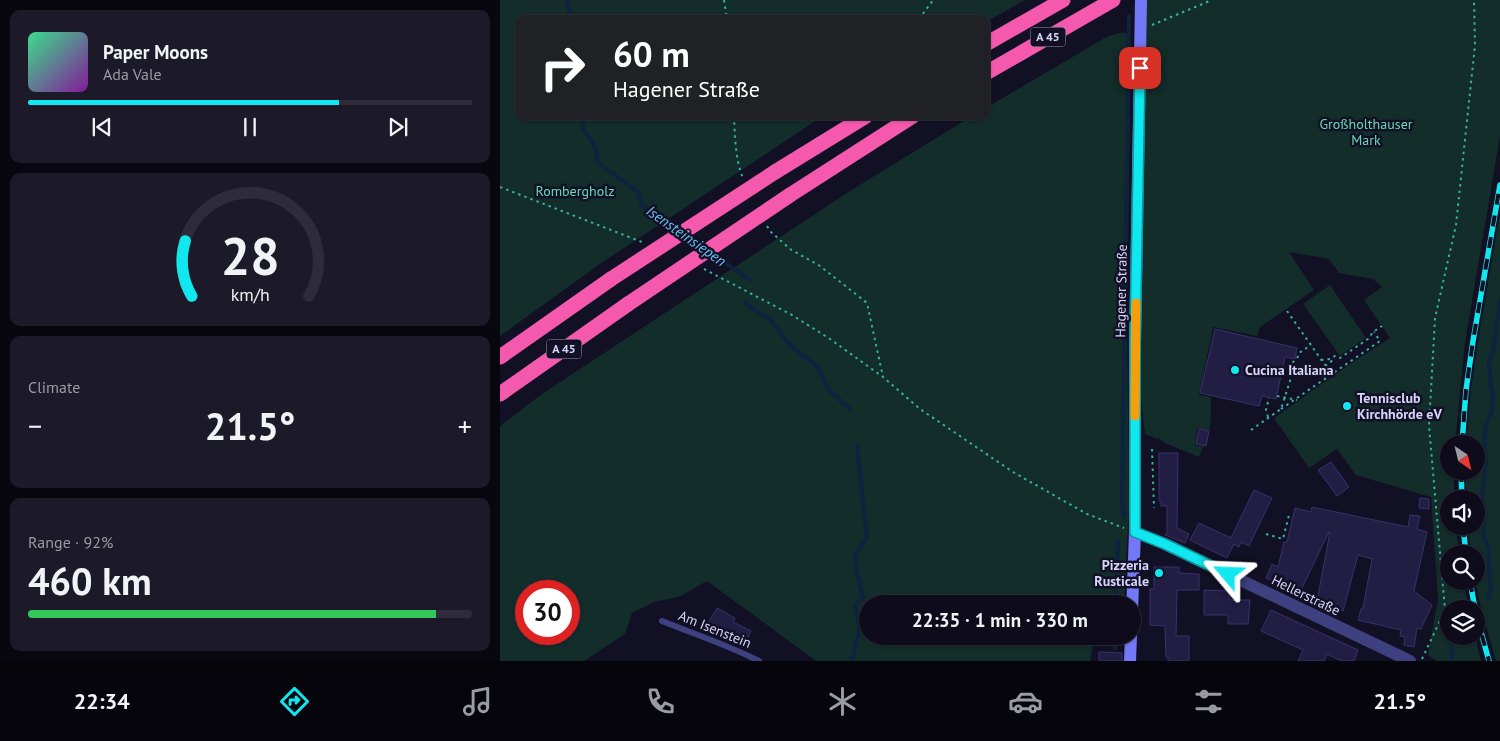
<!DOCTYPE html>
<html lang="en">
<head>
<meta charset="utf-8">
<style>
  :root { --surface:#0e0c1b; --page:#1c1a28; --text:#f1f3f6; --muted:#9b9ba3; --line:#2e2c3a; --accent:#10e7ee }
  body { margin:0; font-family:"PT Sans",sans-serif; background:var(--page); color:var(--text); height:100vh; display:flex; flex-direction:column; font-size:19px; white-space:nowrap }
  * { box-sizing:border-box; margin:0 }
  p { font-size:16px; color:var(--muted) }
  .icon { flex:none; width:28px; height:28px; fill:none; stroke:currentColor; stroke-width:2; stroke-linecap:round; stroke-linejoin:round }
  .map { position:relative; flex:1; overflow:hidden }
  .sheet { display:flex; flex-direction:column; gap:10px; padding:10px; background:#08070f; width:500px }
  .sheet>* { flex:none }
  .hud { position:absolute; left:15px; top:15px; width:475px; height:105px; border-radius:10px; box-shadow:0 1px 4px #0004,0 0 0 1px var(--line); background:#202124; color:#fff; overflow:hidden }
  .needle { width:32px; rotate:145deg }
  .fabs { position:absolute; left:940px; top:435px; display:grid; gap:10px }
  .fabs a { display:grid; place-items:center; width:45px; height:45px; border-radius:50%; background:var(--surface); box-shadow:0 1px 4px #0004,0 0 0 1px var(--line); font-size:25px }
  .speed { position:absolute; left:15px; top:580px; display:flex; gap:10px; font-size:25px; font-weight:700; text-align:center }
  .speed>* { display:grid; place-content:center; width:65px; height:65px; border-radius:50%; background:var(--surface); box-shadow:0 1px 4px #0004,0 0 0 1px var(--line); line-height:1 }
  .speed .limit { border:8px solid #d22; background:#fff; color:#111 }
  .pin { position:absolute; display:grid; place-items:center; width:42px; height:42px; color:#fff; margin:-21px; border-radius:10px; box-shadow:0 2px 8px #0006 }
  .me { position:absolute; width:55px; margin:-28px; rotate:296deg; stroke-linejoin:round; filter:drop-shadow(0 0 4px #0008) }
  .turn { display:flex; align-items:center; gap:18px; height:105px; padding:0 15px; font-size:22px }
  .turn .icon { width:65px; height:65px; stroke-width:2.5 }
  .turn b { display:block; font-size:35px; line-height:42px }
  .big { font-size:38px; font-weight:600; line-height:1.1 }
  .sheet .card { flex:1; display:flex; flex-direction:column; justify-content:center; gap:8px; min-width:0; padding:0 18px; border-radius:10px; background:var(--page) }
  .sheet .dial { align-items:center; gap:0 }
  .dial svg { height:130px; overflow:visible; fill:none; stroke:var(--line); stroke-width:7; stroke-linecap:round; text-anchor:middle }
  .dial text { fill:var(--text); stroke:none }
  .song { display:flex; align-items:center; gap:15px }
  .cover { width:60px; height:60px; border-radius:8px; background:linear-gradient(135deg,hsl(150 70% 55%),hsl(290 70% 35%)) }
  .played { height:5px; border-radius:2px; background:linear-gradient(90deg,var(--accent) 70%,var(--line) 70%) }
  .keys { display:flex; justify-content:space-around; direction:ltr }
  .heat { display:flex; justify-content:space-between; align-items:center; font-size:28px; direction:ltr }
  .charge { height:8px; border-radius:4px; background:linear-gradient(90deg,#34c759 92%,var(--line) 0) }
  .trip { position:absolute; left:359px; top:595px; width:282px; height:50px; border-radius:25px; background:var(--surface); box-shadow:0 1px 4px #0004,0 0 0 1px var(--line); font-weight:600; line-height:50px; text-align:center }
  .tabs { display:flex; height:80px; justify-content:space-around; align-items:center; background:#06050b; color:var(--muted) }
  .tabs .icon { width:35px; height:35px }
  .tabs .active { color:var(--accent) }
  .tabs b { font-size:22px; color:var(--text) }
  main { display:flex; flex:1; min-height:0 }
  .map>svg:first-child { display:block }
  .green { fill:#132d2a; fill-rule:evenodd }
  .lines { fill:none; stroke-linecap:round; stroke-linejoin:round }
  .stream { stroke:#0d233f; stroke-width:4 }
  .building { fill:#221d43; stroke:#39316e }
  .path { stroke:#37ae9f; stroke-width:2; stroke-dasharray:2.5 4; stroke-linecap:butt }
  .lane { stroke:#3e407f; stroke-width:6 }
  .street { stroke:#3e407f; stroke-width:12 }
  .secondary { stroke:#7379f6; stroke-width:12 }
  .highway { stroke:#f459ae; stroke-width:15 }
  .rail-casing { stroke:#10e7ee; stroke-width:5.5 }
  .rail { stroke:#121024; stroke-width:4; stroke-dasharray:11; stroke-linecap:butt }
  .highway-bridge { stroke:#f459ae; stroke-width:15 }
  .route-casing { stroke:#0a969b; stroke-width:12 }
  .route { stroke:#10e7ee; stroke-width:9 }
  .slow { stroke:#f59e0b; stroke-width:9 }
  .poi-dot { fill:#10e7ee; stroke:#121024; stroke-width:2 }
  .labels { text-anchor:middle; stroke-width:5; stroke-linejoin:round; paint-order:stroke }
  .shield { fill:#121024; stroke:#9c9abb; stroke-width:1 }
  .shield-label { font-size:12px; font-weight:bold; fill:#d7d5fc }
  .park-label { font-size:14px; fill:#66d8b3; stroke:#121024 }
  .street-label { font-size:14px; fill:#d7d5fc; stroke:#121024 }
  .poi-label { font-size:14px; font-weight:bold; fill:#d7d5fc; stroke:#121024; text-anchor:start }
  .water-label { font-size:15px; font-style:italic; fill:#6abff5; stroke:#121024 }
</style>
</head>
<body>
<main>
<section class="sheet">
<div class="card">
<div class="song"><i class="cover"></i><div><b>Paper Moons</b><p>Ada Vale</p></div></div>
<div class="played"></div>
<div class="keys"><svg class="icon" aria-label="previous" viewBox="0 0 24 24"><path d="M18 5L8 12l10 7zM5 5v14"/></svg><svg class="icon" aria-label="pause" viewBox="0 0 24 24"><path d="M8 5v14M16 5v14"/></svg><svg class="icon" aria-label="next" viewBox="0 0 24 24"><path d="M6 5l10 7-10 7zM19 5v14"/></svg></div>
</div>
<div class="card dial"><svg viewBox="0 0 100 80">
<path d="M14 69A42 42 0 1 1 86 69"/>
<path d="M14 69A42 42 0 0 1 10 35" stroke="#10e7ee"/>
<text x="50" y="56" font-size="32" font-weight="700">28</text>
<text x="50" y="72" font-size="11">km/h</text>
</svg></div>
<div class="card"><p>Climate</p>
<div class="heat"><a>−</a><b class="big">21.5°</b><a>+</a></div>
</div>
<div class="card"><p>Range · 92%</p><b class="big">460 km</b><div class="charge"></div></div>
</section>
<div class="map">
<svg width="1000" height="661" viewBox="0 0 1000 661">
  <rect width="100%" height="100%" fill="#121024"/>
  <path class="green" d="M0,0H525L486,22V19H19V116H323L100,264L0,336Z
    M641,0H1000V136L965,342L955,444H949V471H954V499H949V526H956L959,554H949V581H963L969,609H949V636H975L981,661H937L928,655L938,599L931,497L856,475L837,449L809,468L774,418L847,366L890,338L864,300L882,287L873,279L839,273L829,259L789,252L814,290L760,327L757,336L713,327L699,395L711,397C710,409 712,419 709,431L697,428L695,445L703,447L699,457L665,443L659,438L657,439L645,434L635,344Z
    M625,32L631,40L627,325L629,507L624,604H368V636H622V640L593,645L590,661H316L207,581L181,596L154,602L132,613L125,634L84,661H0V426L42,394L350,191L472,116H486V108L608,36ZM26,591H69V634H26Z
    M1000,213V661H996L982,612L975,581L976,554H971L968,526H976V499H966V471H976V444H966L971,390L978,342Z
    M830,285L866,338L840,356L803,304Z"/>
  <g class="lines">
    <path class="stream" d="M67,0L71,19
      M82,116L83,128L96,149L97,162L138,192L142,206L177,230
      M185,235L204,248
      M210,252L250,280
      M245,303L270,320L291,346L317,366L329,390L350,409
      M624,517L622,503L629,16
      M988,599L991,590L989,565V548L984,539L982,496L986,462L984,439L986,425L992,411L993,393L991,388L989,362L993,351L1000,301
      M615,604L618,540
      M614,636L615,648
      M952,636V661
      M352,661L360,627L355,606L363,597L357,574L355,554L367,538L357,446"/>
  </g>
  <path class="building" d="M715,329L797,348L795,359L785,357L776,399L762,396L759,406L700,393Z
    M699,429L709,431L706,446L696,444Z
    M659,453H678L677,528L689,534L685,543L665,535L667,532V506H661V501H659Z
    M831,462L849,487L837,496L818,470Z
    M754,490L772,498L749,546L741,542L739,547L734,544L727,558L690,540L699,523L731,538Z
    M920,498L929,499V509L919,508Z
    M812,507L908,527L910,515L920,516L917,529L927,532L914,591L932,605L921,629L917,628L914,647L904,645L905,637L900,636L901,630L858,620L861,609L863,608L872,559L858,555L843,611L830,608V605L817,601L830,532H829L800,592L766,578L772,564L778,567L784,542H787L795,508L811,512Z
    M654,567H679V573L699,574V590H677L676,636H689V661H668V657H666L665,626L650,625V589H654Z
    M704,590L729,591V600H750L748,624H728V615H704Z
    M217,608L235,618L233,622L251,631L244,645L208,623Z
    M771,610L858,650L854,661H841L827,654L824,661H798L803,650L761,631Z
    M599,652L622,653V661H599Z"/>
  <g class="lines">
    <path class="path" d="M224,0L227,19
      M419,19L433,0
      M652,25L712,0
      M234,116C235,136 235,159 243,178
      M0,187L142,242
      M267,226L271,232L290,249L320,266L367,303L383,377
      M204,269L292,315L330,339L383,377L420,409L513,472L587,514L624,528
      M787,311L832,375
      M821,360L830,359L835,356L840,358L868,339L873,332L882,326
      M825,366L833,360
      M777,396L797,400
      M781,409L880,341L874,332
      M768,417L766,410L769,398
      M751,430L781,409L790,381L793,362L797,359L799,353L811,345
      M652,449L654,508
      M766,534L783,539L789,515
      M922,659L945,610L929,426L935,318L956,225L975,45L974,0"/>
    <path class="lane" d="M162,621C194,634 228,645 259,661"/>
    <path class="street" d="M635,532L665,544L910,661"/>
    <path class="secondary" d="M632,612L635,532V344L641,0
      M630,661L631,636"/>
    <path class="highway" d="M486,44L563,0
      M486,73L613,0
      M275,172L366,116
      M290,195L413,116
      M0,357L111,279
      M0,394L128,304"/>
    <defs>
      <path id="rail" d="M962,444L966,390L973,341L1000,185
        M961,471L962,499
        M963,526L966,554
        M970,581L975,609
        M976,614L989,661"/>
    </defs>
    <use href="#rail" class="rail-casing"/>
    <use href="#rail" class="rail"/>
    <path class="highway-bridge" d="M111,279L275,172
      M128,304L290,195"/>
  </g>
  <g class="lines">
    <defs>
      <path id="route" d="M640,68L635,344V532L665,544L728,574"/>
    </defs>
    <use href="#route" class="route-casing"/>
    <use href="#route" class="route"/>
    <path class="slow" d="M635,416L636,303"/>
  </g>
  <g class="poi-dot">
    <circle cx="735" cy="370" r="5"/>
    <circle cx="847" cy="406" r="5"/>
    <circle cx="659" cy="573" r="5"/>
  </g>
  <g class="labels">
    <g class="shield">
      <rect x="530.5" y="27.5" width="35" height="19" rx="4"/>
      <rect x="46.5" y="339.5" width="35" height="19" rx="4"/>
    </g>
    <g class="shield-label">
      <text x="548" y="41">A 45</text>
      <text x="64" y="353">A 45</text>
    </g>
    <g class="park-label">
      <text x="866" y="129">Großholthauser<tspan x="866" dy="16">Mark</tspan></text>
      <text x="75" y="196">Rombergholz</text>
    </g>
    <g class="street-label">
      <text transform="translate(621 291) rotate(-89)" y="5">Hagener Straße</text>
      <text transform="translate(806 595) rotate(26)" y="5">Hellerstraße</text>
      <text transform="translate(215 629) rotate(22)" y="5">Am Isenstein</text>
    </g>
    <g class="poi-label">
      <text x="745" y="375">Cucina Italiana</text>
      <text x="857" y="403">Tennisclub<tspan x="857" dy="16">Kirchhörde eV</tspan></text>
      <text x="649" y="570" text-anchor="end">Pizzeria<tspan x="649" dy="16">Rusticale</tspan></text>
    </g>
    <g class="water-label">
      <text transform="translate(186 236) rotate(35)" y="5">Isensteinsiepen</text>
    </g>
  </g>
</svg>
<div class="fabs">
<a><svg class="needle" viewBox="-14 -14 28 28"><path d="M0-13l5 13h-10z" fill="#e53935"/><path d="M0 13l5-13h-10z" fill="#9b9ba3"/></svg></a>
<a><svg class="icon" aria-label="sound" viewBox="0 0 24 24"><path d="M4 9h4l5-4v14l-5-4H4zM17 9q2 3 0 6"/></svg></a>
<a><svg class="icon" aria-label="search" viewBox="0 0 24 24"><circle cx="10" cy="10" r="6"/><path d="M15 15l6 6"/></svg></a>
<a><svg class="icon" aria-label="layers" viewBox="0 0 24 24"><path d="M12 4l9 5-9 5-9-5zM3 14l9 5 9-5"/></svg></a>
</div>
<div class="speed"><div class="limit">30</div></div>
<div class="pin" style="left:640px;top:68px;background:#d93025"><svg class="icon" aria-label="arrive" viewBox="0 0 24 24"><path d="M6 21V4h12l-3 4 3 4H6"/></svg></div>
<svg class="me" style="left:728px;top:574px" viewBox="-20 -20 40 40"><path d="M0-17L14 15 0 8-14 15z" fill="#10e7ee" stroke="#fff" stroke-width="4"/></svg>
<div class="trip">22:35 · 1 min · 330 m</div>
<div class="hud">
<div class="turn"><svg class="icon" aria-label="right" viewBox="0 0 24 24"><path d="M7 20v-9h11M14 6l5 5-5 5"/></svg><div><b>60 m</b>Hagener Straße</div></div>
</div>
</div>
</main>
<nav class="tabs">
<b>22:34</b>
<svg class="icon active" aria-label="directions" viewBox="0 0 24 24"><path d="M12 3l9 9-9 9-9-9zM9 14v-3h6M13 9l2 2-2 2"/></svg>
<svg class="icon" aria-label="music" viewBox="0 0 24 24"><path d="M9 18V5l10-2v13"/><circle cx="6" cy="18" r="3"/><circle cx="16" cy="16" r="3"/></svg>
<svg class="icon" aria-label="phone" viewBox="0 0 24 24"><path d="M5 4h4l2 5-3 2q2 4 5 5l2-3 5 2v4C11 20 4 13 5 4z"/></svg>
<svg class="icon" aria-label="climate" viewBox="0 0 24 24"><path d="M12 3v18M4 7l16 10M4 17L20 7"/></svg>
<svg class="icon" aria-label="car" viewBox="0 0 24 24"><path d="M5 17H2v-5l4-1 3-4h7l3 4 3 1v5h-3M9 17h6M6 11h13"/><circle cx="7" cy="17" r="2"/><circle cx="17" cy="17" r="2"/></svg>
<svg class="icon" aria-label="filters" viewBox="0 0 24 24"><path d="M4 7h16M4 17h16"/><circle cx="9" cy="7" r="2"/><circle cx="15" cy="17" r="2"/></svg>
<b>21.5°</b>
</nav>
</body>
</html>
